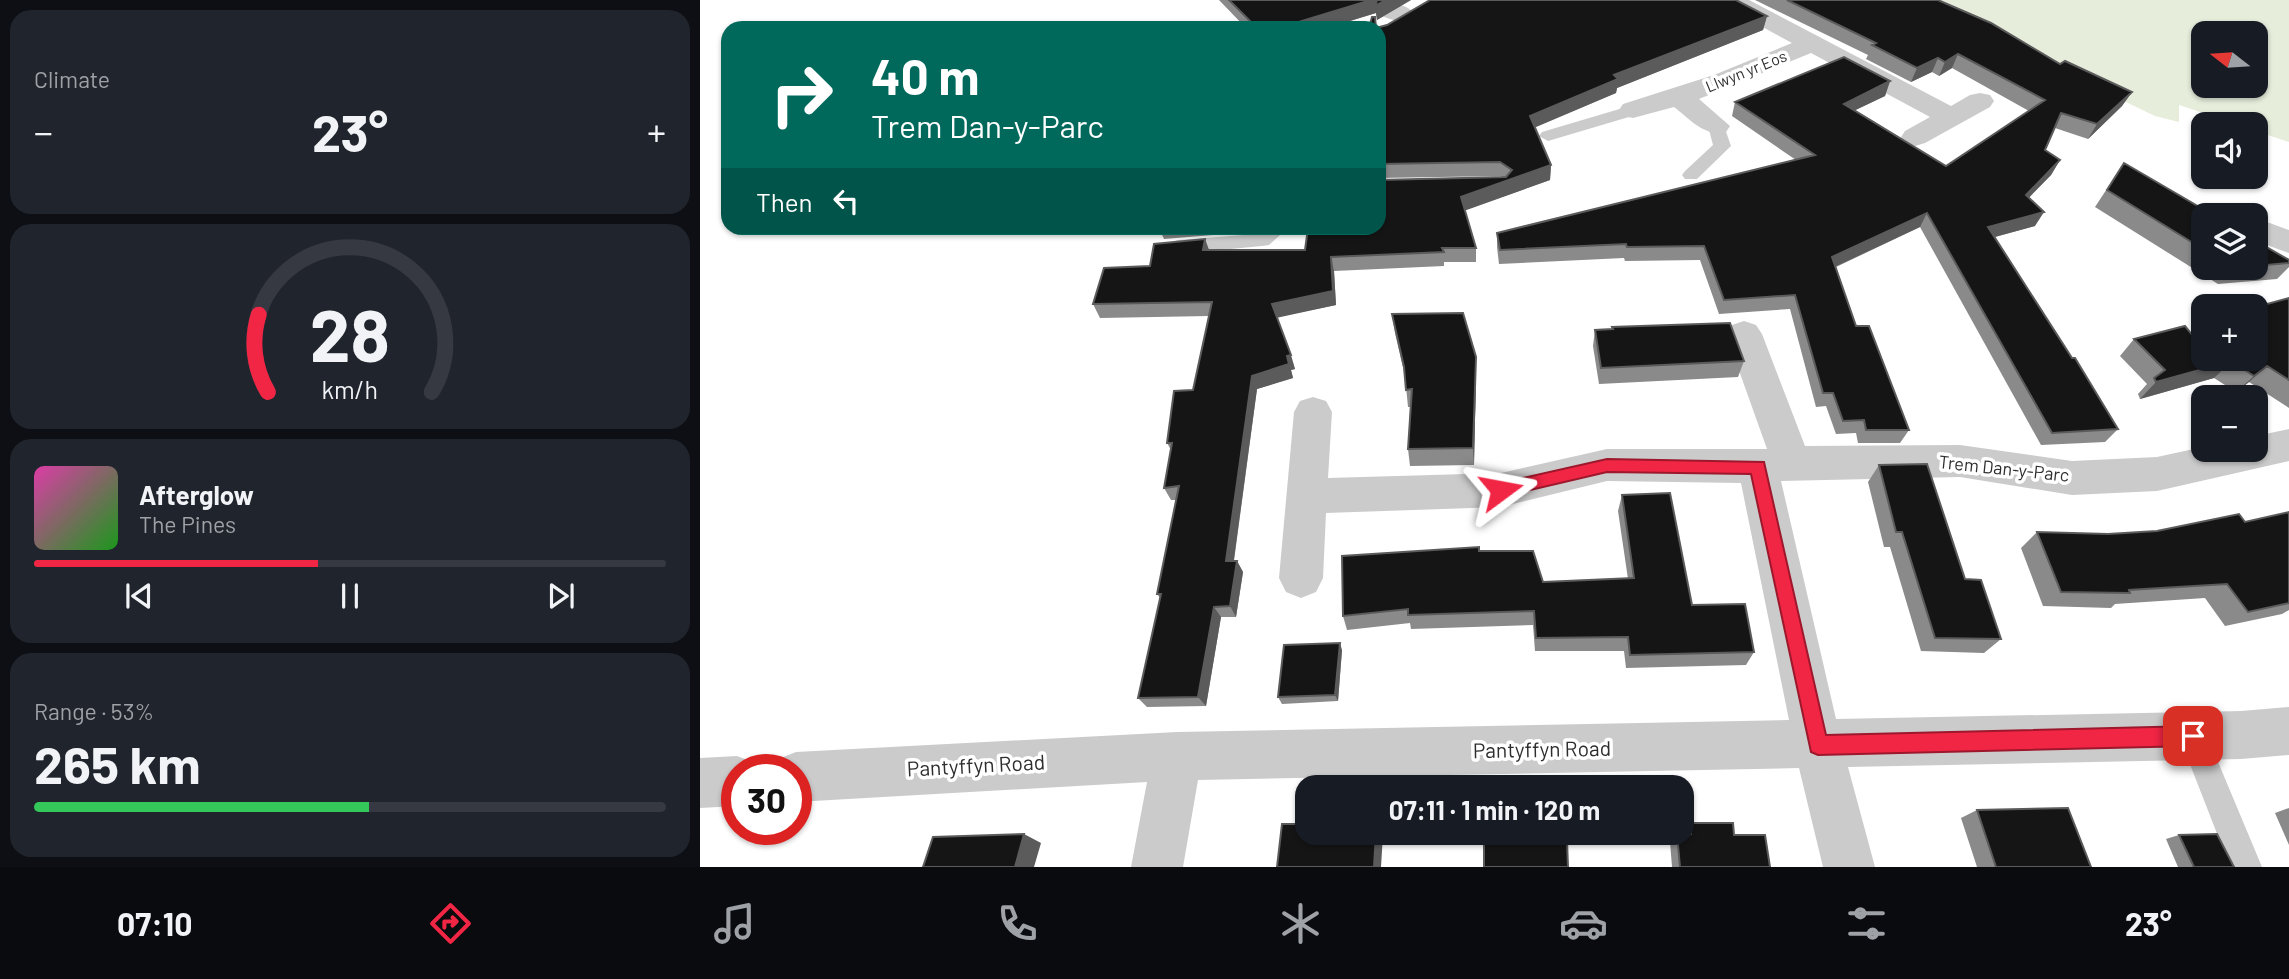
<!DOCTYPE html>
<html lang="en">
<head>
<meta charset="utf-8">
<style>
  :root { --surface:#171b24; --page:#20242c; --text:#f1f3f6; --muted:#9ea1a6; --line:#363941; --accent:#f12544 }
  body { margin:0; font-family:Barlow,sans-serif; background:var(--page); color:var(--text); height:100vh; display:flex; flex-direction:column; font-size:26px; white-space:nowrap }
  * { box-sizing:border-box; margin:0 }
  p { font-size:23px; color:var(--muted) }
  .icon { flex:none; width:38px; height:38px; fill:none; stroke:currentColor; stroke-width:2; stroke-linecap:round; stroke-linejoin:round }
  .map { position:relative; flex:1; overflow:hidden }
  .panel { display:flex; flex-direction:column; gap:10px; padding:10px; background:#0d0f14; width:700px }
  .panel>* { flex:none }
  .top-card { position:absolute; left:21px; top:21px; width:665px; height:214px; border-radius:21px; box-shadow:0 2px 5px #0004; background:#00695c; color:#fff; overflow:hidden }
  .needle { width:46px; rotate:287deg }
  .controls { position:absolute; left:1491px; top:21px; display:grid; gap:14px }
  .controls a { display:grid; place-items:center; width:77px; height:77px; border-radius:14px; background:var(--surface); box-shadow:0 2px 5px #0004; font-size:35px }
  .speed { position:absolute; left:21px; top:754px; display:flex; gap:14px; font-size:35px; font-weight:700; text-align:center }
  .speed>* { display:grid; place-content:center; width:91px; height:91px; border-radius:50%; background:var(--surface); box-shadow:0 2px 5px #0004; line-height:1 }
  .speed .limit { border:10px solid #d22; background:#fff; color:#111 }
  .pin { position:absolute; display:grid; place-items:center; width:60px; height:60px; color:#fff; margin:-30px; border-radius:14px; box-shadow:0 4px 10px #0006 }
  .me { position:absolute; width:77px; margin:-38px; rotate:77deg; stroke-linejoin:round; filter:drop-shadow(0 0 5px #0008) }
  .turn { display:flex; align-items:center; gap:24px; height:147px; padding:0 35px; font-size:32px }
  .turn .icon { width:91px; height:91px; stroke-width:2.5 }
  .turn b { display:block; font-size:49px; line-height:60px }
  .then { display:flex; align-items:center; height:66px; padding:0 35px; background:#0003; gap:14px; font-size:26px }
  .big { font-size:52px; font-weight:700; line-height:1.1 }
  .panel .card { flex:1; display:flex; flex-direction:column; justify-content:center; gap:10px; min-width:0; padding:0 24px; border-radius:21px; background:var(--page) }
  .panel .dial { align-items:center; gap:0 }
  .dial svg { height:182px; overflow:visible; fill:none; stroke:var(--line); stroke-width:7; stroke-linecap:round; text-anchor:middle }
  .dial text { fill:var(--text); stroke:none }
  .song { display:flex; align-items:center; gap:21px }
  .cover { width:84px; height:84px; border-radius:10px; background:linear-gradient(135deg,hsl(320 70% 55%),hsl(120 70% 35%)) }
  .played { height:7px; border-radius:4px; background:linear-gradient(90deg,var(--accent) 45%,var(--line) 45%) }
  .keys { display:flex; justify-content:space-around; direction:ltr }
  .heat { display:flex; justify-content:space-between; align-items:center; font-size:38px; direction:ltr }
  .charge { height:10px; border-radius:5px; background:linear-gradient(90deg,#34c759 53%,var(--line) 0) }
  .trip { position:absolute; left:595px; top:775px; width:399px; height:70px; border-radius:21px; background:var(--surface); box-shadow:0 2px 5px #0004; font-weight:700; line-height:70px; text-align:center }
  .tabs { display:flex; height:112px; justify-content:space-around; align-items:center; background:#090b0e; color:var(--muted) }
  .tabs .icon { width:49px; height:49px }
  .tabs .selected { color:var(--accent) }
  .tabs b { font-size:32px; color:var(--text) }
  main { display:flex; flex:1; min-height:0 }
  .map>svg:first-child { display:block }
  .green { fill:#e6eddb; fill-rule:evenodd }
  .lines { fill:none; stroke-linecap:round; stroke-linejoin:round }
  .service { fill:#cbcbcb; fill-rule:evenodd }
  .minor { fill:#cbcbcb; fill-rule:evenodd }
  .wall { fill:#8a8a8a }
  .shaded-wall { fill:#5b5b5b }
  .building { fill:#151515; stroke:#5b5b5b; stroke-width:2 }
  .route { fill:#f12544; stroke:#9d182c; stroke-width:2 }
  .labels { text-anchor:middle; stroke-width:7; stroke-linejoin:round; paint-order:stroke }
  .far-street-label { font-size:16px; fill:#2e2e2e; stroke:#fff }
  .street-label { font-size:18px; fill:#2e2e2e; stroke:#fff }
  .near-street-label { font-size:21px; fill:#2e2e2e; stroke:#fff }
</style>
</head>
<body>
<main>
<section class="panel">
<div class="card"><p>Climate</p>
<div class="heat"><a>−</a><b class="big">23°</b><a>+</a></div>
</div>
<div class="card dial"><svg viewBox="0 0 100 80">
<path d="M14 69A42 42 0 1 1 86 69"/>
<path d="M14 69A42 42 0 0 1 10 35" stroke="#f12544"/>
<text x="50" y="56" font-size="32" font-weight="700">28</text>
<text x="50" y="72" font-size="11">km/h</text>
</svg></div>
<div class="card">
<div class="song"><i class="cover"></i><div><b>Afterglow</b><p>The Pines</p></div></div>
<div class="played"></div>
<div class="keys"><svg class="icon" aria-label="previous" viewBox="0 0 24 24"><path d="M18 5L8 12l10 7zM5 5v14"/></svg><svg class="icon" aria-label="pause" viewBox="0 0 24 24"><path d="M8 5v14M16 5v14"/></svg><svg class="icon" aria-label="next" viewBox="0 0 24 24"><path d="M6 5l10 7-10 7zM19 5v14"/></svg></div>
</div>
<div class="card"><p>Range · 53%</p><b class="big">265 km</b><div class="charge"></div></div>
</section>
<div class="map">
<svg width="1589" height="867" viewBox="0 0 1589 867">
  <rect width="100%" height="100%" fill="#fff"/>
  <path class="green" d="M1213,0H1589V142L1556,131V124H1536L1479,105V122L1455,116ZM1503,33H1556V86H1503Z"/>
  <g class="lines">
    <path class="service" d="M933,105L941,110L939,114L848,141L839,136L842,132Z
      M1016,121L1024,126L1031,146L997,179H985L982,175L985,171L1013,145L1008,126Z
      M567,228H588L569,245L562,246L478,254L471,252L468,247L471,242L478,240L557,234Z
      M1493,722L1503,726L1562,867H1530L1479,736L1483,726Z"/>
    <path class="minor" d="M659,0C678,0 705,0 717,16L714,21C698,25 668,13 659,0Z
      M1019,0H1049L1251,106L1270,95L1280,93L1290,95L1294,101L1290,107L1225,143L1215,146L1205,143L1201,137L1205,131L1230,117L1111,53L999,99L1030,126L1026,132C1004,137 990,119 974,107L933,118L923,116L919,110L923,104L1014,75L1092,43L1022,5Z
      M1556,218L1589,230V253L1556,241Z
      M1044,321L1056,325L1062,334L1105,446L1260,445L1372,461L1457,457L1503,447V450H1556V436L1589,429V461L1457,491L1372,495L1260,477L1081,481L1136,719L1541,711L1589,707V755L1541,759L1148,767L1175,867H1123L1099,768L498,780L483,867H431L447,782L96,802V770H74L78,759L96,752L477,732L1089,720L1041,483L907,481L801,507L626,513L623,578L616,592L601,598L586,592L579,578L594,412L600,401L613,397L626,401L632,412L628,478L801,473L907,449H1067L1026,334L1032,325Z
      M37,756L55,763L57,770H37V806L0,808V758Z"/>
  </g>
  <path class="wall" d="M519,0H711L677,20L676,13L627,28H546Z
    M1055,0H1238L1360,64L1432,92L1422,106L1388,139L1355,128L1345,150L1360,160L1351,175L1328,198L1335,226L1295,237L1418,429L1405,442L1341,445L1220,227L1136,267L1156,326L1209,430L1200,443H1158L1156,433L1136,434L1126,406L1116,407L1090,309L1019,314L1000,260L925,261L924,258L799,264L797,247V233L1096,160L1032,116L1035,102L1190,81L1185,96L1155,110L1246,166L1329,111L1252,68L1239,76L1232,72L1211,82L1166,59L1168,55Z
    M1067,16L1063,30L917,88L916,93L835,127L851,165L850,180L765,210L776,248V262H744V266L634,271L636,305L577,317L595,369L591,370L593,378L557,389L534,561H537L543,572L536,617H521L506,706L447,707L438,698L460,598L457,594L477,500H471L464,488L471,450L467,443L493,390L509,316L400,318L393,304L450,266L505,239L509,250H605L802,177L800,176L679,178V28L687,25Z
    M1424,163L1503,215V268H1556V266L1589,263V267L1577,279L1518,284L1395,207Z
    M459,228H514L513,235L464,239Z
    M1589,298V408L1549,382L1536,392L1514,378L1440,399L1438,394L1447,384L1420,356L1434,339L1500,345Z
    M692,314L776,375L774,465L710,466L708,449L710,407H708L705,376L695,333Z
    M912,329L1044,361L1038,377L899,384L893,346L895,330Z
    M1179,465L1265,579L1301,639L1284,653L1221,651L1190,547H1184L1168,482Z
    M922,495L992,605L1054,652L1046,665L926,668L924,651H835L833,625L711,629L710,623L647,630L643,616L779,551L843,582L928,579L918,511Z
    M1589,512V610L1582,614L1525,626L1505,598L1415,604L1411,608L1343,606L1321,548L1337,532L1408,534L1457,531L1545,522Z
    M642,650L638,701L582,704L578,697Z
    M1589,808V845L1575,813Z
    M1277,810L1391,867H1277L1261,818Z
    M990,823L1034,835L1070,867H972L970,842L977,834H983V831Z
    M1479,835L1534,867H1478L1466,839Z"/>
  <path class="shaded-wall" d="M671,0H711L677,20L676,13L627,28H579Z
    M1067,16L1063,30L917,88L916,93L829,130L830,116L914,75Z
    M1258,54L1252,68L1239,76L1245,62Z
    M1238,58L1232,72L1211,82L1217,68Z
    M1190,81L1185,96L1139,118L1144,104Z
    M1432,92L1422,106L1388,139L1397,124Z
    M1360,160L1351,175L1317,210L1326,195Z
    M851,165L850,180L761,212V197Z
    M1344,212L1335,226L1280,241L1288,227Z
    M1227,213L1220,227L1126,271L1132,257Z
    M505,239L510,253L503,250Z
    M631,257L634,271L636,305L576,318L572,304Z
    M591,355L595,369L591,370L593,378L557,389L532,573L526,561L552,376Z
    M776,357V375L774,465L773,448Z
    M1532,361L1514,378L1440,399L1456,382Z
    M1567,366L1549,382L1536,392L1554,376Z
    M537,561L543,572L536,617L530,606Z
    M514,607L521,617L506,706L498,697Z
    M640,643L642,650L638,701L635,695Z
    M676,833H682L683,834L681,867H674Z
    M324,834L341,843L334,867H315Z"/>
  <path class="building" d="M529,0H671L579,28H557Z
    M677,0H686L675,6Z
    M730,0H1036L1067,16L914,75L918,79L830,116L851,165L761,197L776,248H742L744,252L631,257L633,291L572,304L591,355L587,356L589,364L552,376L526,561H537L530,606L514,607L498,697L438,698L461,594H457L479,486L464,488L472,443H467L474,391L493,390L512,302L393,304L404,268L450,266L454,244L505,239L503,250H605L608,228H679V180L806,177L812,170L800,162L679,164V28H676L687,25Z
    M1087,0H1238L1291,23L1360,64L1365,61L1432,92L1397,124L1361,113L1345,150L1360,160L1326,195L1344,212L1288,227L1372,358H1375L1418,429L1352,433L1227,213L1132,257L1156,326H1169L1209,430H1166L1164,420L1143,421L1133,393H1123L1095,295L1024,300L1004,246L927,247L926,244L800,250L797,233L1115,155L1035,102L1144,57L1190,81L1144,104L1246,166L1345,100L1258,54L1245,62L1238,58L1217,68L1172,45L1176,43Z
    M672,17H675L676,28H669Z
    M1424,163L1513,215H1503V249L1407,190Z
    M1556,241L1589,260V263L1556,266Z
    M1589,298V380L1567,366L1554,376L1532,361L1456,382L1454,378L1465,370L1434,339L1485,326L1500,345L1503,343V359H1556V307Z
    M763,313L776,357L773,448L708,449L712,389L706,390L704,367L692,314Z
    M1030,323L1044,361L901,368L895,330L913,329L912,327Z
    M1227,464L1265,579L1281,580L1301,639L1235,638L1202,532H1196L1179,465Z
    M970,493L992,605L1045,604L1054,652L930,655L928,637L836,638L834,611L708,615V609L643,616L642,556L779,547V551H833L843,582L934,578L922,495Z
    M1589,512V603L1548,612L1527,584L1429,590L1430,593L1361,592L1337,532L1408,534L1457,531L1539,514L1545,522Z
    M640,643L635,695L578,697L584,645Z
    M1368,808L1391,867H1296L1277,810Z
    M990,823H1033L1034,835H1065L1070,867H980L977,834H991Z
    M582,824H607V833H676L674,867H577Z
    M324,834L315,867H223L233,837Z
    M1517,834L1534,867H1494L1479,835Z
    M867,840L868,867H784V842Z"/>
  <path class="route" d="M907,459L1064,462L1126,735L1493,726L1501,729L1503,736L1501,743L1493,746L1118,755L1111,752L1051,474L907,472L801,497L795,495L793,490L795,485L801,483Z"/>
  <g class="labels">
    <g class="far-street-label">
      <text transform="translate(1046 71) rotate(-22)" y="6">Llwyn yr Eos</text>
    </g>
    <g class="street-label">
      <text transform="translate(1304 469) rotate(6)" y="6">Trem Dan-y-Parc</text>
    </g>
    <g class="near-street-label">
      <text transform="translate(842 750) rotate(-1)" y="7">Pantyffyn Road</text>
      <text transform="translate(276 766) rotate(-3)" y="7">Pantyffyn Road</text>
    </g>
  </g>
</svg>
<div class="controls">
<a><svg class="needle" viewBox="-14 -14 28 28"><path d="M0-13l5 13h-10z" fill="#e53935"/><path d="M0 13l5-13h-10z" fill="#9ea1a6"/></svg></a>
<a><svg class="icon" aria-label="sound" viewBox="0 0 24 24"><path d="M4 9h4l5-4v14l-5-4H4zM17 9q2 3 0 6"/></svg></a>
<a><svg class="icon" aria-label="layers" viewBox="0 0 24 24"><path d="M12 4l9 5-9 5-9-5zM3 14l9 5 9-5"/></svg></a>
<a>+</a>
<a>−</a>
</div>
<div class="speed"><div class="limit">30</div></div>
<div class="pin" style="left:1493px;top:736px;background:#d93025"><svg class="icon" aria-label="arrive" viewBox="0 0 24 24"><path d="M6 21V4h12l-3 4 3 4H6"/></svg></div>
<svg class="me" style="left:801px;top:490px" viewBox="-20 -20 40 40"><path d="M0-17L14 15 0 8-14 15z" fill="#f12544" stroke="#fff" stroke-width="4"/></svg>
<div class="trip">07:11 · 1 min · 120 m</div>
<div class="top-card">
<div class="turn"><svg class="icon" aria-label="right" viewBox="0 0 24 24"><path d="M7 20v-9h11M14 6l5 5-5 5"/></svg><div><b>40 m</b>Trem Dan-y-Parc</div></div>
<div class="then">Then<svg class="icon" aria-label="left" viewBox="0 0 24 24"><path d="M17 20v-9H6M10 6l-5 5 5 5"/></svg></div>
</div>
</div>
</main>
<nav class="tabs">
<b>07:10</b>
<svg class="icon selected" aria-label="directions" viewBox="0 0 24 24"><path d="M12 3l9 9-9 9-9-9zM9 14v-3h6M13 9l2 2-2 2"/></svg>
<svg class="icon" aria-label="music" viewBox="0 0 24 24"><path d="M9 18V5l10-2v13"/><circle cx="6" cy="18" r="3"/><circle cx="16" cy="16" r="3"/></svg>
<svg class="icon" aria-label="phone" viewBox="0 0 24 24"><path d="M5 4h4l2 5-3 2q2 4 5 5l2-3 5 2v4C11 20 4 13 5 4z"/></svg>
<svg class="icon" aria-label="climate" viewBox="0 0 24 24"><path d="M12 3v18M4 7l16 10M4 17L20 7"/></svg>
<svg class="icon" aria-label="car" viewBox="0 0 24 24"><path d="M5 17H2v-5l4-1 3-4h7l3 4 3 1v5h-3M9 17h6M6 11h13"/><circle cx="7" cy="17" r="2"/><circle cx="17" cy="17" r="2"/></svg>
<svg class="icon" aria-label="filters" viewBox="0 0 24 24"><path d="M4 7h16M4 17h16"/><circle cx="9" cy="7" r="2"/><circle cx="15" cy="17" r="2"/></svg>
<b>23°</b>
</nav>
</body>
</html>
